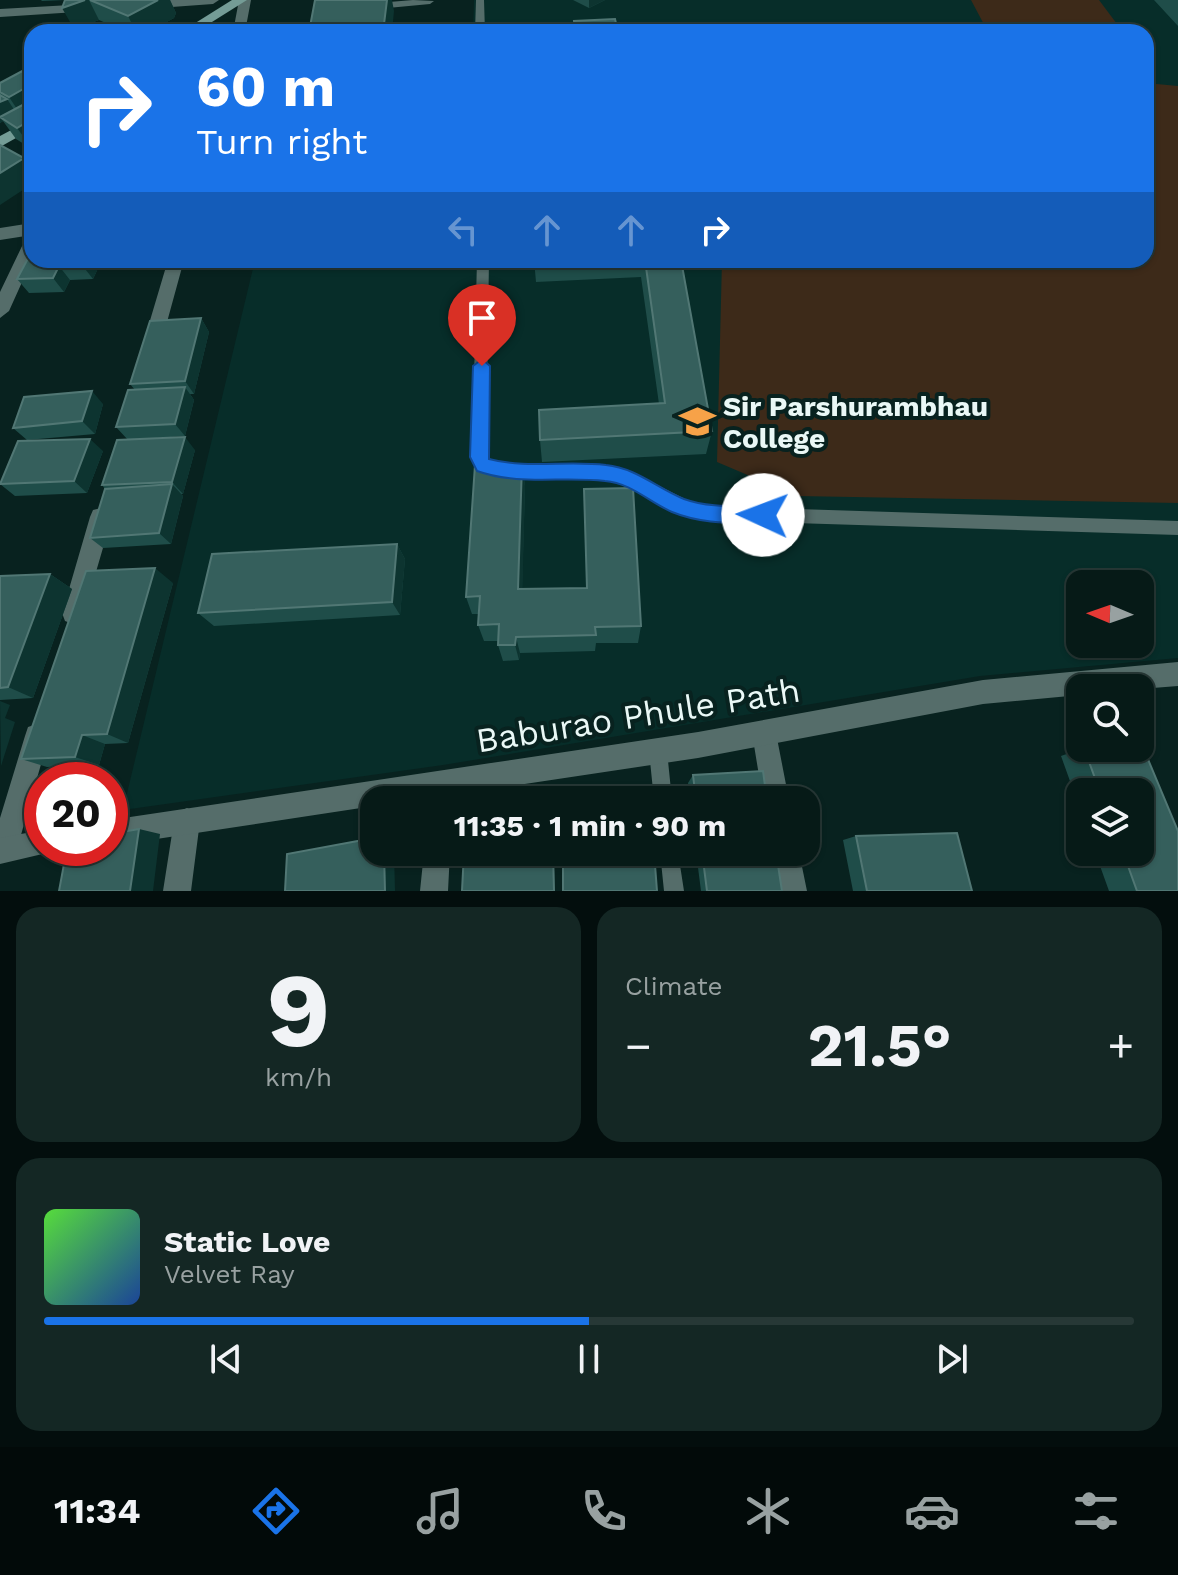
<!DOCTYPE html>
<html lang="en">
<head>
<meta charset="utf-8">
<style>
  :root { --surface:#061a17; --page:#142724; --text:#f1f3f6; --muted:#98a1a1; --line:#273836; --accent:#1a73e8 }
  body { margin:0; font-family:"Work Sans",sans-serif; background:var(--page); color:var(--text); height:100vh; display:flex; flex-direction:column; font-size:30px; white-space:nowrap }
  * { box-sizing:border-box; margin:0 }
  p { font-size:26px; color:var(--muted) }
  .icon { flex:none; width:44px; height:44px; fill:none; stroke:currentColor; stroke-width:2; stroke-linecap:round; stroke-linejoin:round }
  .map { position:relative; height:891px; overflow:hidden }
  .drawer { display:flex; flex-direction:column; gap:16px; padding:16px; background:#030e0d; flex:1 }
  .drawer>* { flex:none }
  .hud { position:absolute; left:24px; top:24px; width:1130px; height:244px; border-radius:24px; box-shadow:0 2px 6px #0004,0 0 0 2px var(--line); background:#1a73e8; color:#fff; overflow:hidden }
  .needle { width:52px; rotate:272deg }
  .tools { position:absolute; left:1066px; top:570px; display:grid; gap:16px }
  .tools a { display:grid; place-items:center; width:88px; height:88px; border-radius:16px; background:var(--surface); box-shadow:0 2px 6px #0004,0 0 0 2px var(--line); font-size:40px }
  .speed { position:absolute; left:24px; top:762px; display:flex; gap:16px; font-size:40px; font-weight:700; text-align:center }
  .speed>* { display:grid; place-content:center; width:104px; height:104px; border-radius:50%; background:var(--surface); box-shadow:0 2px 6px #0004,0 0 0 2px var(--line); line-height:1 }
  .speed .limit { border:12px solid #d22; background:#fff; color:#111 }
  .pin { position:absolute; display:grid; place-items:center; width:68px; height:68px; color:#fff; margin:-82px -34px; border-radius:50% 50% 50% 0; rotate:-45deg; box-shadow:0 0 8px #0007 }
  .pin .icon { rotate:45deg }
  .me { position:absolute; width:88px; margin:-44px; rotate:272deg; stroke-linejoin:round; filter:drop-shadow(0 0 6px #0008) }
  .turn { display:flex; align-items:center; gap:28px; height:168px; padding:0 40px; font-size:36px }
  .turn .icon { width:104px; height:104px; stroke-width:2.5 }
  .turn b { display:block; font-size:56px; line-height:68px }
  .lanes { display:flex; align-items:center; height:76px; padding:0 40px; background:#0003; justify-content:center; gap:40px; direction:ltr }
  .lanes .off { opacity:.35 }
  .big { font-size:60px; font-weight:700; line-height:1.1 }
  .drawer .widget { flex:1; display:flex; flex-direction:column; justify-content:center; gap:12px; min-width:0; padding:0 28px; border-radius:24px; background:var(--page) }
  .drawer .dial { align-items:center; gap:0 }
  .dial b { font-size:104px; line-height:1 }
  .song { display:flex; align-items:center; gap:24px }
  .cover { width:96px; height:96px; border-radius:12px; background:linear-gradient(135deg,hsl(110 70% 55%),hsl(220 70% 35%)) }
  .played { height:8px; border-radius:4px; background:linear-gradient(90deg,var(--accent) 50%,var(--line) 50%) }
  .keys { display:flex; justify-content:space-around; direction:ltr }
  .heat { display:flex; justify-content:space-between; align-items:center; font-size:44px; direction:ltr }
  .drawer .tiles { flex:1; display:grid; gap:16px; grid-template-columns:1fr 1fr }
  .widget:last-child { grid-column:span 2 }
  .trip { position:absolute; left:360px; top:786px; width:460px; height:80px; border-radius:24px; background:var(--surface); box-shadow:0 2px 6px #0004,0 0 0 2px var(--line); font-weight:700; line-height:80px; text-align:center }
  .dock { display:flex; height:128px; justify-content:space-around; align-items:center; background:#020a09; color:var(--muted) }
  .dock .icon { width:56px; height:56px }
  .dock .selected { color:var(--accent) }
  .dock b { font-size:36px; color:var(--text) }
  .map>svg:first-child { display:block }
  .built { fill:#072d29; fill-rule:evenodd }
  .green { fill:#3d2a19 }
  .lines { fill:none; stroke-linecap:round; stroke-linejoin:round }
  .service { fill:#556d6a; fill-rule:evenodd }
  .minor { fill:#556d6a; fill-rule:evenodd }
  .tertiary { fill:#556d6a; fill-rule:evenodd }
  .secondary { fill:#749c96; fill-rule:evenodd }
  .wall { fill:#1f4d49 }
  .shaded-wall { fill:#0d3430 }
  .building { fill:#355f5c; stroke:#517774; stroke-width:2 }
  .route { fill:#1a73e8; stroke:#114b97; stroke-width:2 }
  .labels { text-anchor:middle; stroke-width:8; stroke-linejoin:round; paint-order:stroke }
  .poi-label { font-size:28px; font-weight:bold; fill:#eaf8f6; stroke:#08221f; text-anchor:start }
  .near-street-label { font-size:34px; fill:#eaf8f6; stroke:#08221f }
</style>
</head>
<body>
<div class="map">
<svg width="1178" height="891" viewBox="0 0 1178 891">
  <rect width="100%" height="100%" fill="#08221f"/>
  <path class="built" d="M474,0H1178V658L980,676L443,765L123,810L255,260H1146V32H473ZM1080,584H1140V644H1080Z"/>
  <path class="green" d="M971,0H1099L1123,32H988Z
    M1146,83L1178,86V503L797,496L717,462L722,260H1146Z"/>
  <g class="lines">
    <path class="service" d="M413,0L434,1L430,4L377,9L373,6L377,3Z
      M476,0H484L485,32H475Z
      M477,260H489L486,455C509,478 572,464 603,467C639,470 669,494 702,506L1178,521V535L702,520L616,481L591,479L536,480L500,476L482,469L472,457Z
      M658,742L664,745L667,751L672,800H654L649,751L652,745Z
      M660,852H678L684,891H664Z"/>
    <path class="minor" d="M219,0L213,4L144,9L138,5L162,0Z
      M239,0H251L245,32H233Z
      M88,4L94,8L92,11L0,17V9Z
      M32,223V235L0,240V228Z
      M32,236V260L9,311L0,318V292L24,242Z
      M168,260H184L161,344L152,351L143,344Z
      M101,508L109,510L112,517L84,613L81,621L73,624L65,621L62,613L90,517L93,510Z
      M764,721L773,724L776,733L789,800H763L752,733L755,724Z
      M37,724L46,727L49,736L17,849L14,859L4,862L0,861V818L25,736L28,727Z
      M187,808L196,812L200,821L191,891H163L174,821L178,812Z
      M424,852H450L448,891H420Z
      M773,852H799L807,891H779Z"/>
    <path class="tertiary" d="M1178,662V686L1140,689L1080,688V695L983,704L698,758L417,800H374V806L110,846V820L698,732L983,680Z
      M42,830V848H53L51,852L0,864V838Z"/>
    <path class="secondary" d="M232,0H247L196,32H181Z
      M32,119V129L0,147V136Z"/>
  </g>
  <path class="wall" d="M41,0H170L176,13L174,18L148,32H126L99,20L74,29L65,0L42,1Z
    M573,0H605L589,8Z
    M1154,0H1178V26Z
    M32,70V149L16,139L3,121L0,123V83Z
    M32,260H102L93,279L70,280L64,292L29,293L17,279Z
    M534,260H681L712,431L706,454L542,462L540,440L659,404L641,277L536,282Z
    M201,318L209,332L194,394H190L194,400L185,436L128,440L116,427L135,390L130,384Z
    M103,404L95,434L27,440L13,428Z
    M195,450L183,494H181L183,496L171,544L103,548L90,538L105,489L102,485Z
    M103,451L87,493L15,496L0,484Z
    M522,464L525,486L522,589L641,626L638,643H596L595,651L520,653L519,660L503,661L498,645V641H484L478,625L479,614H472L466,597Z
    M397,544L405,559L400,615L214,626L198,613Z
    M50,574L72,589L33,698L0,700V576Z
    M173,583L128,743L105,744L99,765L47,767L21,759Z
    M1142,745L1178,831V891H1109L1095,852H1140V792H1080V809L1061,756L1083,748H1140V746Z
    M693,775L767,800H690L688,783Z
    M856,836L972,891H853L843,840Z
    M696,852H776L782,891H701Z"/>
  <path class="shaded-wall" d="M85,0H89L99,20L74,29L62,8Z
    M158,0H170L176,13L174,18L148,32H136L128,16Z
    M387,0H392L394,11L392,32H383Z
    M589,0H605L589,8Z
    M32,84V104L19,112L9,97Z
    M7,99L17,114L0,117L3,121L0,123V102Z
    M32,119V136L30,135L32,138V148L17,128Z
    M24,158L32,168V184L0,205V173Z
    M85,260H102L93,279L82,265Z
    M59,266L70,280L64,292L53,278Z
    M201,318L209,332L194,394L185,381Z
    M185,387L194,400L185,436L175,424Z
    M92,391L103,404L95,434L82,421Z
    M185,437L195,450L183,494L172,482Z
    M90,439L103,451L87,493L74,481Z
    M522,464L525,486L522,607L518,589Z
    M172,484L183,496L171,544L159,533Z
    M397,544L405,559L400,615L392,602Z
    M155,568L173,583L128,743L107,734Z
    M50,574L72,589L33,698L8,687Z
    M516,637L520,653L519,660L515,645Z
    M0,701L10,705L5,718L15,722L1,766Z
    M82,735L105,744L99,765L75,757Z
    M139,829L160,834L153,891H130Z
    M384,852H394L395,891H385Z
    M553,852H554L555,891H554Z"/>
  <path class="building" d="M65,0H85L62,8Z
    M90,0H158L128,16Z
    M315,0H387L383,32H309Z
    M615,19L618,32H575L574,21Z
    M28,68L32,70V84L9,97L0,92V83Z
    M0,95L7,99L0,102Z
    M32,100V119L17,128L0,117Z
    M0,145L24,158L0,173Z
    M32,251V260H85L82,265L59,266L53,278L17,279Z
    M645,260H681L712,431L540,440L539,410L665,403Z
    M201,318L185,381L130,384L150,321Z
    M185,387L175,424L116,427L128,390Z
    M92,391L82,421L13,428L24,397Z
    M185,437L172,482L102,485L117,440Z
    M90,439L74,481L0,484L18,441Z
    M522,464L518,589L587,588L584,489L633,488L641,626L595,627L596,635L516,637L515,645H498L499,624L478,625L480,596L466,597L475,465Z
    M172,484L159,533L90,538L105,489Z
    M397,544L392,602L198,613L212,554Z
    M155,568L107,734L82,735L75,757L21,759L86,571Z
    M50,574L8,687L0,688V576Z
    M1142,745L1178,831V891H1137L1123,852H1140V792H1100L1084,748H1140V746Z
    M763,771L767,800H696L693,775Z
    M139,829L130,891H59L67,848H110V834Z
    M957,833L972,891H867L856,836Z
    M374,838V852H384L385,891H285L287,854Z
    M464,852H553L554,891H462Z
    M563,852H654L657,891H563Z
    M702,852H776L782,891H707Z"/>
  <path class="route" d="M482,359L490,366L489,459C527,469 567,460 606,465C636,468 657,488 684,499C709,508 737,506 763,507L770,509L773,515L770,521L763,524C732,523 701,524 672,512C649,502 631,483 605,481C561,476 519,486 477,471L470,457L473,366Z"/>
  <defs>
    <symbol id="school-bare" viewBox="-9 -9 18 18"><path d="M0-5L7-2L0 1L-7-2ZM-4 1L0 2.5L4 1V4Q0 6-4 4Z" fill="#f7a248" stroke="#08221f" stroke-width="2.5" paint-order="stroke"/></symbol>
  </defs>
  <g fill-rule="evenodd">
    <use href="#school-bare" x="672" y="396" width="51" height="51"/>
  </g>
  <g class="labels">
    <g class="poi-label">
      <text x="723" y="416">Sir Parshurambhau<tspan x="723" dy="32">College</tspan></text>
    </g>
    <g class="near-street-label">
      <text transform="translate(638 715) rotate(-9)" y="12">Baburao Phule Path</text>
    </g>
  </g>
</svg>
<div class="tools">
<a><svg class="needle" viewBox="-14 -14 28 28"><path d="M0-13l5 13h-10z" fill="#e53935"/><path d="M0 13l5-13h-10z" fill="#98a1a1"/></svg></a>
<a><svg class="icon" aria-label="search" viewBox="0 0 24 24"><circle cx="10" cy="10" r="6"/><path d="M15 15l6 6"/></svg></a>
<a><svg class="icon" aria-label="layers" viewBox="0 0 24 24"><path d="M12 4l9 5-9 5-9-5zM3 14l9 5 9-5"/></svg></a>
</div>
<div class="speed"><div class="limit">20</div></div>
<div class="pin" style="left:482px;top:366px;background:#d93025"><svg class="icon" aria-label="arrive" viewBox="0 0 24 24"><path d="M6 21V4h12l-3 4 3 4H6"/></svg></div>
<svg class="me" style="left:763px;top:515px" viewBox="-20 -20 40 40"><circle r="19" fill="#fff"/><path d="M0-13L10 11 0 6-10 11z" fill="#1a73e8"/></svg>
<div class="trip">11:35 · 1 min · 90 m</div>
<div class="hud">
<div class="turn"><svg class="icon" aria-label="right" viewBox="0 0 24 24"><path d="M7 20v-9h11M14 6l5 5-5 5"/></svg><div><b>60 m</b>Turn right</div></div>
<div class="lanes"><svg class="icon off" aria-label="left" viewBox="0 0 24 24"><path d="M17 20v-9H6M10 6l-5 5 5 5"/></svg><svg class="icon off" aria-label="ahead" viewBox="0 0 24 24"><path d="M12 20V5M6 11l6-6 6 6"/></svg><svg class="icon off" aria-label="ahead" viewBox="0 0 24 24"><path d="M12 20V5M6 11l6-6 6 6"/></svg><svg class="icon" aria-label="right" viewBox="0 0 24 24"><path d="M7 20v-9h11M14 6l5 5-5 5"/></svg></div>
</div>
</div>
<section class="drawer">
<div class="tiles">
<div class="widget dial"><b>9</b><p>km/h</p></div>
<div class="widget"><p>Climate</p>
<div class="heat"><a>−</a><b class="big">21.5°</b><a>+</a></div>
</div>
<div class="widget">
<div class="song"><i class="cover"></i><div><b>Static Love</b><p>Velvet Ray</p></div></div>
<div class="played"></div>
<div class="keys"><svg class="icon" aria-label="previous" viewBox="0 0 24 24"><path d="M18 5L8 12l10 7zM5 5v14"/></svg><svg class="icon" aria-label="pause" viewBox="0 0 24 24"><path d="M8 5v14M16 5v14"/></svg><svg class="icon" aria-label="next" viewBox="0 0 24 24"><path d="M6 5l10 7-10 7zM19 5v14"/></svg></div>
</div>
</div>
</section>
<nav class="dock">
<b>11:34</b>
<svg class="icon selected" aria-label="directions" viewBox="0 0 24 24"><path d="M12 3l9 9-9 9-9-9zM9 14v-3h6M13 9l2 2-2 2"/></svg>
<svg class="icon" aria-label="music" viewBox="0 0 24 24"><path d="M9 18V5l10-2v13"/><circle cx="6" cy="18" r="3"/><circle cx="16" cy="16" r="3"/></svg>
<svg class="icon" aria-label="phone" viewBox="0 0 24 24"><path d="M5 4h4l2 5-3 2q2 4 5 5l2-3 5 2v4C11 20 4 13 5 4z"/></svg>
<svg class="icon" aria-label="climate" viewBox="0 0 24 24"><path d="M12 3v18M4 7l16 10M4 17L20 7"/></svg>
<svg class="icon" aria-label="car" viewBox="0 0 24 24"><path d="M5 17H2v-5l4-1 3-4h7l3 4 3 1v5h-3M9 17h6M6 11h13"/><circle cx="7" cy="17" r="2"/><circle cx="17" cy="17" r="2"/></svg>
<svg class="icon" aria-label="filters" viewBox="0 0 24 24"><path d="M4 7h16M4 17h16"/><circle cx="9" cy="7" r="2"/><circle cx="15" cy="17" r="2"/></svg>
</nav>
</body>
</html>
